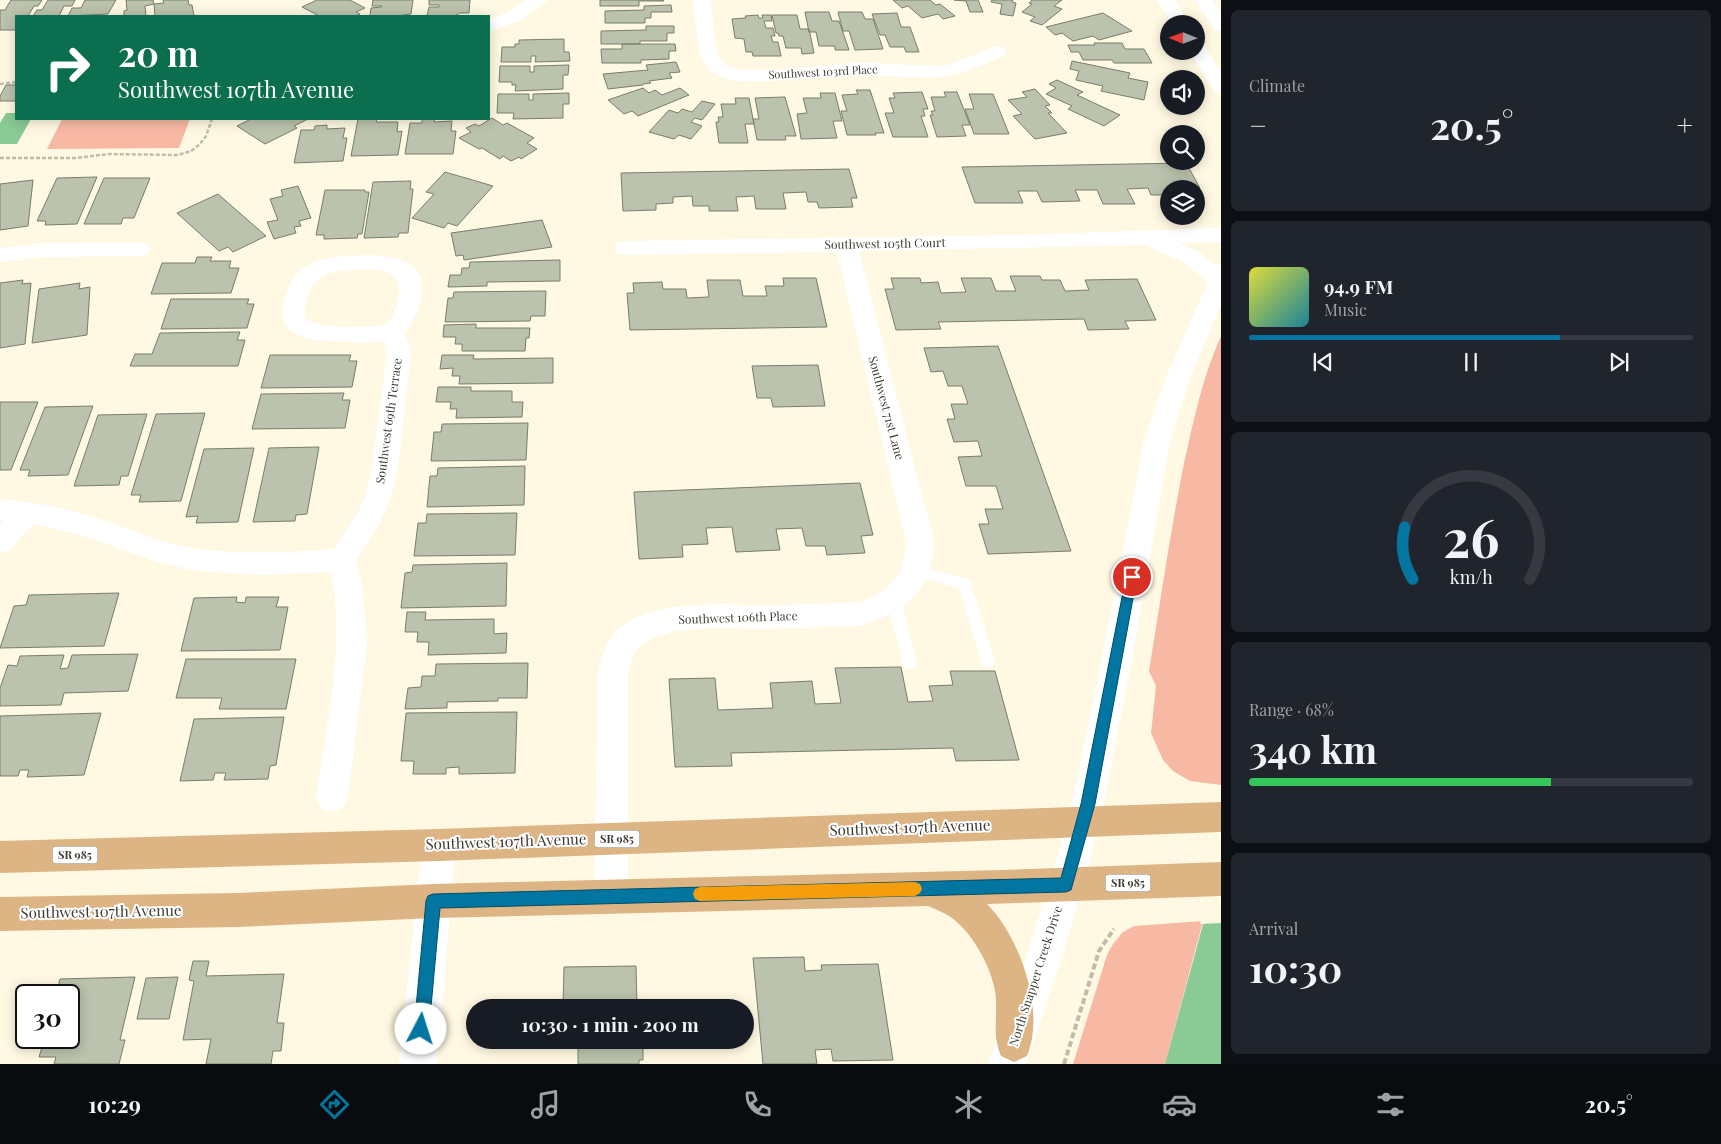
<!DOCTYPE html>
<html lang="en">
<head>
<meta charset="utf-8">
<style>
  :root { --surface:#171b24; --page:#20242c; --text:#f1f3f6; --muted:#9ea1a6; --line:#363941; --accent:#0276a0 }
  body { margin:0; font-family:"Playfair Display",serif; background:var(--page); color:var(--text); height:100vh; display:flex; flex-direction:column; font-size:19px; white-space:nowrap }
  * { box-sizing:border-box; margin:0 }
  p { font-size:16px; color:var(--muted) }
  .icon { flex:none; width:28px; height:28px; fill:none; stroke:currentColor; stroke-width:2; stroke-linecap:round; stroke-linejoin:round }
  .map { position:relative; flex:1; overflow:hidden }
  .drawer { display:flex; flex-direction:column; gap:10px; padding:10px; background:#0d0f14; width:500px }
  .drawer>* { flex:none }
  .banner { position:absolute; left:15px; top:15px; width:475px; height:105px; border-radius:0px; box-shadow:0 2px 12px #0003; background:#0b6e4f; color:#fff; overflow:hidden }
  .needle { width:32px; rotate:271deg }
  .fabs { position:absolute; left:1160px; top:15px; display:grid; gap:10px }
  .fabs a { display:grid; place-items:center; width:45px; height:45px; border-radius:50%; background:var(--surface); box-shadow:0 2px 12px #0003; font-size:25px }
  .speed { position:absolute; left:15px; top:984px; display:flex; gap:10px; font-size:25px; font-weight:700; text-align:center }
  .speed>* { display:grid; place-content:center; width:65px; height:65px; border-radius:50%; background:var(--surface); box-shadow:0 2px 12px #0003; line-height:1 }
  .speed .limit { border:2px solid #111; border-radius:8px; background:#fff; color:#111 }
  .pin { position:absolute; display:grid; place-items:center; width:42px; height:42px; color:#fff; margin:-21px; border:2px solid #fff; border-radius:50%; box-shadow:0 1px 5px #0007 }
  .me { position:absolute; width:55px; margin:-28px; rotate:5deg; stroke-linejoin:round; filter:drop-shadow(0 0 4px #0008) }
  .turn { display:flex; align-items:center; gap:18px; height:105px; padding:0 20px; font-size:22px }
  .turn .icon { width:65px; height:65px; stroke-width:2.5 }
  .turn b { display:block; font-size:35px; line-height:42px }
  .big { font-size:38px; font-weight:700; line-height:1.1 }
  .drawer .tile { flex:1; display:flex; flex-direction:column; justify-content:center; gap:8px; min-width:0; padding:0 18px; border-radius:8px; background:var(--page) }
  .drawer .dial { align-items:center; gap:0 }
  .dial svg { height:130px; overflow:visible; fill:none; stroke:var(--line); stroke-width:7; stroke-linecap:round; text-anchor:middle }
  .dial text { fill:var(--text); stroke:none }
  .song { display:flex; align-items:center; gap:15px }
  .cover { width:60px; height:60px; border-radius:8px; background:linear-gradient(135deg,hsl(60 70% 55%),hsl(190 70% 35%)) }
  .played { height:5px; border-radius:2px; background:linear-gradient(90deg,var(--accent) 70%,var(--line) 70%) }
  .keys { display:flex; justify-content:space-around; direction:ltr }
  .heat { display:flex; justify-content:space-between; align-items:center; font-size:28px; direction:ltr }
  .charge { height:8px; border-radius:4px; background:linear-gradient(90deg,#34c759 68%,var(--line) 0) }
  .trip { position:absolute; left:466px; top:999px; width:288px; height:50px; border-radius:25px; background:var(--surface); box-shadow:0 2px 12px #0003; font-weight:700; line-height:50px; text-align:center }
  .tabs { display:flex; height:80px; justify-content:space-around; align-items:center; background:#090b0e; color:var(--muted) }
  .tabs .icon { width:35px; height:35px }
  .tabs .current { color:var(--accent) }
  .tabs b { font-size:22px; color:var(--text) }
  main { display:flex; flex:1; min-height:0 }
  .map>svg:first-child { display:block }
  .green { fill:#f8b9a4 }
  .water { fill:#89ca95 }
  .pier { fill:#fff8e2 }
  .building { fill:#bbc2ad; stroke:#787e6a }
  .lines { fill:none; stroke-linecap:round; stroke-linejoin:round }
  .path-far1 { stroke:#c1bcaa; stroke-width:2.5; stroke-dasharray:4 2; stroke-linecap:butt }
  .path { stroke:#c1bcaa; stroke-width:4; stroke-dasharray:6 3; stroke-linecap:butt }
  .service { fill:#fff; fill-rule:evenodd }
  .minor { fill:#fff; fill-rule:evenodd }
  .tertiary { fill:#fff; fill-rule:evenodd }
  .secondary { fill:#fff; fill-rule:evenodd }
  .primary { fill:#ddb484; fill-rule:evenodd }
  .route { fill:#0276a0; stroke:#014d68 }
  .slow { fill:#f59e0b }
  .labels { text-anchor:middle; stroke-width:4; stroke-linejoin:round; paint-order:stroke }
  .far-street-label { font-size:11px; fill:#3d3a31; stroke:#fff }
  .shield { fill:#fff; stroke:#77756f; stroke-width:1 }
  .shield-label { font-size:11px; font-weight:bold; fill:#3d3a31 }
  .street-label { font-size:12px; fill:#3d3a31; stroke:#fff }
  .near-street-label { font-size:15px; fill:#3d3a31; stroke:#fff }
</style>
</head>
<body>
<main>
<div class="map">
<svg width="1221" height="1064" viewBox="0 0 1221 1064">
  <rect width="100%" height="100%" fill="#fff8e2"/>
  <path class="green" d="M62,119H190L179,148L47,149Z
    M1221,336V785L1190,781L1173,771L1163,760L1151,733L1156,686L1149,671C1160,603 1170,535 1183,468C1193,423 1202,378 1221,336Z
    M1203,921L1165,1064H1073L1107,955L1113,944L1123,932L1134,926Z"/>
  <path class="water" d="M6,113H16V119H31L17,144H0V123Z
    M1221,844V1064H1165L1202,928Z"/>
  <path class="pier" d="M1221,841V923L1200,924L1219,843Z"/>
  <path class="building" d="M11,0H42L38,6H34L28,16H16V30H0V10H5Z
    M48,0H75L72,6H64L59,16H33L37,10H42Z
    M85,0H116L108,14L68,16L72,8H81Z
    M126,0H153L154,4L145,6L146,16H120L124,15V11L127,10Z
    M163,0H188L189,5H192L194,16H155L154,4L164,3Z
    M317,0H350L365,8L356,12L360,14L356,16H319L302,7Z
    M373,0H413L411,14L397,16H370L371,8L381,7L382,6H372Z
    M429,0H470L469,13H460L455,16H427L429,7H439V5H429Z
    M600,0H663L664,1H639V6H600Z
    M893,0H930L936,5L940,4L955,16L943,19L938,14L922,18L908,6L902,8Z
    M954,0H978L983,12H970L966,1Z
    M992,0H1013L1012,2L1016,3L1013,16L1000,14L1002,4L991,2Z
    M1032,0H1062L1054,6L1062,9L1042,25L1030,21L1035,17L1022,12L1032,4L1029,3Z
    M671,5L672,12H651V18H645V23H605V11L644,10V6Z
    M805,12H829L832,21H839L849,50H835V46H819L816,32H809Z
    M838,12H862L865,19H873L883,49L855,50L849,31H843Z
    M897,13L901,27H910L919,52H906L904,47H890L885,35H880L872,14Z
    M1103,13L1132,31L1099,40L1093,36L1073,41L1062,33L1055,35L1046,27Z
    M758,15L759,18H763L762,15H771L772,21H764L766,28H773L775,36H771L773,42H778L781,56H753L752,52H746L744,39L735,38L732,19L746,18L745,16Z
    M772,15H797L800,29H809L814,53L802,54L801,48H786L783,36H779L778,33H776Z
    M646,26H674V33H667V41H640V44H601V31L646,30Z
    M564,39V52H569L570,61L535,62L536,56H531V62H501L502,47H515V44H519V40Z
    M1094,43H1122L1125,49H1144L1152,63H1114L1112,60H1083L1079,52H1071L1068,45H1095Z
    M622,44H675L676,51H669V59L641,60V63H602L601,49H622Z
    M1072,61L1130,73L1128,78L1148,82L1144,100L1101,91L1103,86L1076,80L1079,71L1070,69Z
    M676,62L680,72L669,73L672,78L649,81L651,83L643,84V85L608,89L603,74L648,70L646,65Z
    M569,65L568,75H563V89L515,91L516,85H512V82H499L500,66H530V72H534V66Z
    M1057,80L1083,92L1077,95L1120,115L1104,126L1068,109L1072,106L1046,94L1056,88L1049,84Z
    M6,85H16V101H0V96Z
    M643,88L649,93L655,90L662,95L680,88L689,95L638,116L632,111L624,114L608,100Z
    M1035,89L1050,105L1045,106L1052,113H1048L1067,133L1035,139L1013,116L1022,114L1008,100L1027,97L1022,92Z
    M856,90H870L884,133H875L876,135H847L841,111H847L842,95L858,94Z
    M922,92L928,109H923L925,116H921L928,137H893L885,113H894L889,98H895L893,93Z
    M944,92H957L970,125H962L966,136L937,137L930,115H933L931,111H935L931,97H946Z
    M569,93V104H563V118L513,119L514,113H497L498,94H529V100H533V94Z
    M820,93H835L842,121H833L837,138L801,139L797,114L807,113L803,98H821Z
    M969,94H993L1009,134H974L965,109H974Z
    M785,97L796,136H785L786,140H757L753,119H759L755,98Z
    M735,98H749L754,124H745L748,143H719L716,122H719L718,117H723L721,104H736Z
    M702,101L715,104L702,120L695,118L691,122L702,126L691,139L679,135L674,139L649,132L669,110L678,113L682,109L692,112Z
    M492,118L503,125L507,123L534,138L527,143L537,149L521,159L519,157L511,161L503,156L500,159L482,148L479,149L459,138L471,132L466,128L475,124L479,126Z
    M251,119H308L294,126L297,128L265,144L237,126Z
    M358,119H377L376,122H398L397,132L402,131L398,155L351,156Z
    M422,119H435L434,122L452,121L451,131H456L453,154H405L410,123H422Z
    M327,125V129L345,128L343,138H347L343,161L294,163L301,130H314L315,126Z
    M1186,163L1200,188L1169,189V201L1166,195H1151L1148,188L1127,189L1135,204H1103L1097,190H1075L1080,201L1042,202L1037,191H1018L1023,203H975L962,167Z
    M849,169L857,198H851L853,207L819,208L817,202H808L806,192L783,193L786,209H756L754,196L736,197L738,211H709V206H693L692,196L673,197V203L656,204V210L623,211L621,173Z
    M445,172L493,186L457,226L448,223L444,228L412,218L434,194L426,192Z
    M97,177L77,224L45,225L46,221H37L57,178Z
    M104,178H150L134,218H123L121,224H84Z
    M33,180L28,226L0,230V184Z
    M411,181L410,189H413L408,233H399L398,237L364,238L373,182Z
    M298,186L311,218L299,221L301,226L294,227L296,233L274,239L267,222L278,220L270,199L283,196L281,190Z
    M325,190H365V192H369L362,234H358L357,238L324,239V235H316Z
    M218,194L266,236L233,252L228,247L219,251L177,213Z
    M542,220L552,247L464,260L463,255L456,256L451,233Z
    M197,257H212L210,261H231L229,268H239L231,293L151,294L162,263H195Z
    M560,260V281L487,282V286L448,287L450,275H461L462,268H469L470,262Z
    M1010,276H1040L1042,280H1060L1065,291L1089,290L1085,280L1137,279L1156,320L1125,321L1129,329L1088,330L1084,319L938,322L941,329L896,330L885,289H894L891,278H920L921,283L938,282L941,293L966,292L961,278H991L996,291H1016Z
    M783,278H816L827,327L630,330L627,293H634L633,283L662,282L663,289H686L687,298L709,297L707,280H740L743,296H767L765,286H784Z
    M23,280L22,284L31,283L25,344L0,348V283Z
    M80,283L79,289L90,287L87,335L32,343L39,289Z
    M546,291L545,316H531L530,321L445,322L448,298H453L454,292Z
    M171,299H249L247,304H254L247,328L161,329Z
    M476,324V328H530L529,338H526L525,351H462V344H455L456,337H443L444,325Z
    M240,332L237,340H245L238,366H130L135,354H152L160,333Z
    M998,346L1071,551L988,554L979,524H989L985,509H1003L996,486H966L958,457L982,456L978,441L954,442L947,419H955L951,404H968L962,386H948L943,371L931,372L924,348Z
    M270,355H351L349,361H357L352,387L261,388Z
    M442,355H474L473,359L553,358V383L459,384L460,376H452L453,368L440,369Z
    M818,365L825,406L773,407L771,398H757L752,366Z
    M438,387H471V391H512V402H523L522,417L456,418L457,409H450L451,402H436Z
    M344,393L342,400H350L345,428L252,429L261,394Z
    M0,402H38L11,470H0Z
    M93,406L68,475L28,476L30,470H20L45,407Z
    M205,413L181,501L139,502L141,495H131L156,414Z
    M147,414L128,476H121L119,485L74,486L98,415Z
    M528,423L526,460L431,461L434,432H441L442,424Z
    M319,447L307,514L296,515L295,521L253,522L269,448Z
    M254,448L238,522L196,523L198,516L186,517L204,449Z
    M525,466L524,505L427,507L430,476H437L438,468Z
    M860,483L873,535L861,536L865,553L827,555L825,546H806L802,528L776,529L780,550L736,552L732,527L706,528L708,544L682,545L683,557L639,559L634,492Z
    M517,513L515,555L414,556L418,523H426L427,514Z
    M507,563L506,606L401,608L405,573L412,572L413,565Z
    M119,593L104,646L0,648L14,606L26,605L29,595Z
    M237,597L236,602L245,603L246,597H279L276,607H288L280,650L181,651L194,598Z
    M407,612H426L425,620L494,619V634L507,633L506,653L428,655L429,642H417L418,632H405Z
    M138,654L128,691L64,693L61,705L0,706V688L8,665L17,666L20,656L64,655L60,669L68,668L72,655Z
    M186,659H296L286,709H219L222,698H176Z
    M528,663L527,698H498V701L447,702V708L405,709L408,688L421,687L422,676H435L436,664Z
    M901,667L908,702L933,701L929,686L953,685L950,671H995L1019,760L956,761L953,748L731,753L732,766L675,767L669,679L715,678L718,710L773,708L770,683L812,681L815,704L841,703L835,668Z
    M517,712L515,773L459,774V767L446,768V774H413L414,761H401L406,713Z
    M101,713L84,775L27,777L29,770H20L18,776H0V716Z
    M284,717L276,765L270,766L268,779L224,780L226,773H215L213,780L180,781L194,719Z
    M804,957L805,971L822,970L821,965L878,964L893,1060L833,1061L831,1049L815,1050L817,1064H763L753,958Z
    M193,961H209L206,976L284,974L277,1023H284L281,1051H273L271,1064H206L211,1039L183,1040L194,981L189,980Z
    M636,966L637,1008H563L564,967Z
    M135,977L120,1040H125L119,1064H54L56,1057H39L45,1038H69V995H56L60,979Z
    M178,977L169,1019H137L146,978Z
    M563,1040H643V1060H639V1064H578V1047L563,1048Z"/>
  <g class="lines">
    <path class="path-far1" d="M0,84L16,82
      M0,158H76L109,154L178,155L191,151L199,145L206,136L212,119"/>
    <path class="path" d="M1064,1064L1099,951L1114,929"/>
    <path class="service" d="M916,565L970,580L995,662L993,667L988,668L983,667L981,662L959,588L911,575L909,571L911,567Z
      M894,594L899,596L901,600L917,664L915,669L910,670L905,669L903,664L887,600L889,596Z"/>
    <path class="minor" d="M527,0H548L522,19L489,32V20L510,11Z
      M693,0H711C713,15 713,53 723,63C738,78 831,64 856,63C882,63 909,65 936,66L948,65L997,46L1004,48L1006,52L1004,56L959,74L936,78L857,75L753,82L730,80L709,71L699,53Z
      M1221,228V242L1179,243L1199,252L1221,269L1220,287L1212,285L1183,262L1145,245L859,251L934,541C933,591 905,611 861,626L765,629L712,628L675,631L652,638L638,648L633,655L628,673V896L623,908L611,913L599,908L594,896L598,673C601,659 605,642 616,631C653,598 719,605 765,605C797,605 829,603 861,602C892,590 905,574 906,541L837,252L625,255L617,253L614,248L617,243L625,241L1016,235Z
      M139,242L147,244L150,249L147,254L139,256L44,257L0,262V248L44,243Z
      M346,256C366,255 390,254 408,263C435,278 418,316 405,333L411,353L398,467L392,494L381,521L356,561L363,590L367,644L348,797L343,808L332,812L321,808L316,797C326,726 346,642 331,572L259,575L196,571L158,562L81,535L33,524L10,550L0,553V524L3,520L0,519V499C33,502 66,508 97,518C123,526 147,538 173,544C226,556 281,553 334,549L359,510L366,494L372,467L387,353L384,341L369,343L312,340C284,332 275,319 287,292C290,282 296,272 305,267C317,259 333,257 346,256ZM346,270C368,270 404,263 399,296C397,307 393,317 386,325C367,327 319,330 305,318C304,311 305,305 307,298C314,278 326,272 346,270Z
      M439,829L451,834L456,845L437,1064H399L422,845L427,834Z"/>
    <path class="tertiary" d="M1221,264V304L1190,379L1170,441L1135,643L1100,823L1064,951L1026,1064H988L1028,951L1068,823L1105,643L1144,441L1165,379L1209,280L1210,271L1213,266Z"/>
    <path class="secondary" d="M1157,0H1175L1190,24H1172Z
      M1195,0H1213L1221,12V31L1215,30Z
      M1196,43L1203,44L1221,72V93L1214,91L1189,51H1196Z"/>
    <path class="primary" d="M1221,802V832L439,861L0,873V841L439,829Z
      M1221,862V896L987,904C1020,937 1046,1011 1027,1056L1014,1062L1001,1056C991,1033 999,1014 995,991C991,966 971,930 949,916C943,912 935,909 928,906L433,918L237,927L0,931V897L237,893L433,884L1003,870Z"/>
  </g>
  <path class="route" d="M1132,572L1136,574L1137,577L1095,804L1071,890L1066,892L440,908L429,1029L427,1034L421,1036L416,1034L414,1029L426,901L428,896L433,894L1061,878L1081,804L1126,577L1127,574Z"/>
  <path class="slow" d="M915,882L920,884L922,889L920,893L915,896L700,901L695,899L693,894L695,889L700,887Z"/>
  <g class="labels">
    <g class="far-street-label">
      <text transform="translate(823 72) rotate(-3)" y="4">Southwest 103rd Place</text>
    </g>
    <g class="shield">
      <rect x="594.5" y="830.5" width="45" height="17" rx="4"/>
      <rect x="52.5" y="846.5" width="45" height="17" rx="4"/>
      <rect x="1105.5" y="874.5" width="45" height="17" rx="4"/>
    </g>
    <g class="shield-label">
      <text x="617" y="843">SR 985</text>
      <text x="75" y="859">SR 985</text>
      <text x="1128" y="887">SR 985</text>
    </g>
    <g class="street-label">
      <text transform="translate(885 244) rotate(-1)" y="4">Southwest 105th Court</text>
      <text transform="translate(886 408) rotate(75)" y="4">Southwest 71st Lane</text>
      <text transform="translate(389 421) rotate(-82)" y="4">Southwest 69th Terrace</text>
      <text transform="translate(738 618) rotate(-2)" y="4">Southwest 106th Place</text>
      <text transform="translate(1036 976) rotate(-72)" y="4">North Snapper Creek Drive</text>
    </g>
    <g class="near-street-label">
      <text transform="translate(910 828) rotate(-2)" y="5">Southwest 107th Avenue</text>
      <text transform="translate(506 842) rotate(-2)" y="5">Southwest 107th Avenue</text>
      <text transform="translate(101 912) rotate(-1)" y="5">Southwest 107th Avenue</text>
    </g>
  </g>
</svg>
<div class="fabs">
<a><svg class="needle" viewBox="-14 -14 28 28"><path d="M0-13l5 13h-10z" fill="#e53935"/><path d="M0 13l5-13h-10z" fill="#9ea1a6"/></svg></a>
<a><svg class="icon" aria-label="sound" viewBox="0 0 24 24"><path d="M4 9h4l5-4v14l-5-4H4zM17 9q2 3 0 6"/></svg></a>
<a><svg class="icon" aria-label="search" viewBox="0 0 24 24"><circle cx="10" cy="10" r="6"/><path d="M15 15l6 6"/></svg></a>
<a><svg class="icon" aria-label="layers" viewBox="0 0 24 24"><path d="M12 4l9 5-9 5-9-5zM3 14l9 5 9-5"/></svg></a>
</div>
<div class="speed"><div class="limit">30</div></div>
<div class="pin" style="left:1132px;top:577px;background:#d93025"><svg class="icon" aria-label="arrive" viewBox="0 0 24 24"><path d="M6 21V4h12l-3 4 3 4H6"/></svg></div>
<svg class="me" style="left:421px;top:1029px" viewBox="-20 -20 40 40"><circle r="19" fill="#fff"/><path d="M0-13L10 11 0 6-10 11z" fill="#0276a0"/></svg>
<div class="trip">10:30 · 1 min · 200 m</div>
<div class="banner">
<div class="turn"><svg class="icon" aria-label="right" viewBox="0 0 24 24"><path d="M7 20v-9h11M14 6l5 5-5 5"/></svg><div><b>20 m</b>Southwest 107th Avenue</div></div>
</div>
</div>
<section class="drawer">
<div class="tile"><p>Climate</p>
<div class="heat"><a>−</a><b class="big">20.5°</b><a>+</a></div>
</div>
<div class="tile">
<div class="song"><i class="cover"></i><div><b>94.9 FM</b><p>Music</p></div></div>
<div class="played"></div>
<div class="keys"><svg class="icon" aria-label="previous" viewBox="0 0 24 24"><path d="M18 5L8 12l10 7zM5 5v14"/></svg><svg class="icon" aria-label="pause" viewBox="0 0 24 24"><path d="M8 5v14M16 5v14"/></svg><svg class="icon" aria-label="next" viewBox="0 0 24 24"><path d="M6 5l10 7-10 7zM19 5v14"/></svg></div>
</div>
<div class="tile dial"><svg viewBox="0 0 100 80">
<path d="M14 69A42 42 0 1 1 86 69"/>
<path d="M14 69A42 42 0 0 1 9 37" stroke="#0276a0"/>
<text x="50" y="56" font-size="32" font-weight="700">26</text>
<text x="50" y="72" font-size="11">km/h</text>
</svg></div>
<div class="tile"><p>Range · 68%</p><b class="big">340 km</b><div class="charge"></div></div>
<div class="tile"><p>Arrival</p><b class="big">10:30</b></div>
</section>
</main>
<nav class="tabs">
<b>10:29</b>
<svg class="icon current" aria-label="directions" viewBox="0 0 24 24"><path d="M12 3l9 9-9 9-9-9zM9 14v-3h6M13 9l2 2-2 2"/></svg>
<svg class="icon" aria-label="music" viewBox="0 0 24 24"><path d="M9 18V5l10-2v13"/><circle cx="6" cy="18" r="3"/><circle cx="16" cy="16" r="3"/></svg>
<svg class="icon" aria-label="phone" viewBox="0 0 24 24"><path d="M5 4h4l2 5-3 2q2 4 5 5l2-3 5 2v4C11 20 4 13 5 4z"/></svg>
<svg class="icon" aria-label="climate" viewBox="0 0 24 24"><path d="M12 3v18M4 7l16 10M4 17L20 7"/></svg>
<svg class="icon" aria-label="car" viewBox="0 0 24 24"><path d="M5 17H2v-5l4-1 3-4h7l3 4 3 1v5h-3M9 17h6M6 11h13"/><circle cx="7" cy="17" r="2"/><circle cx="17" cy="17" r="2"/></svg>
<svg class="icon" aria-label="filters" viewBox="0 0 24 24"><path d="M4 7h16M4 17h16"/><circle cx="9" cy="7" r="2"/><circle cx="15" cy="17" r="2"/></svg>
<b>20.5°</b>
</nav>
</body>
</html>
